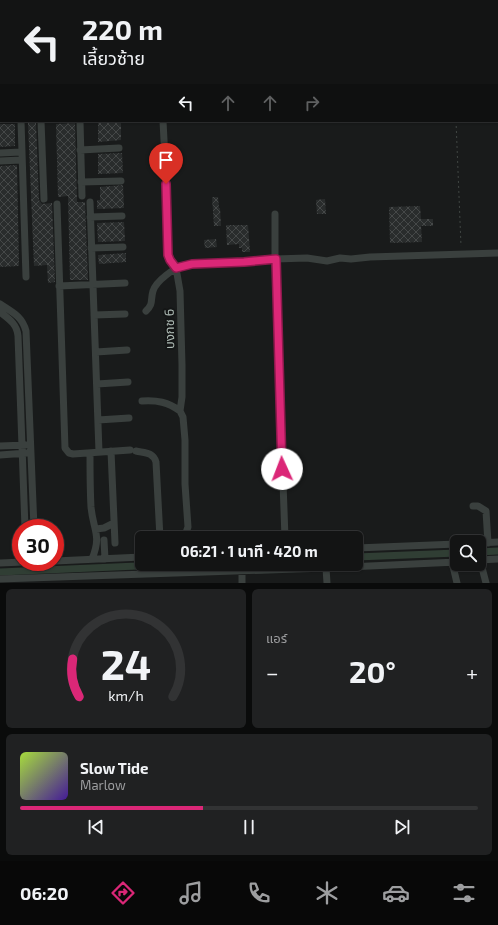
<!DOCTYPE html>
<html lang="th">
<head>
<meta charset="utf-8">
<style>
  :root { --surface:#131414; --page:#202122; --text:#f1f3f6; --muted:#9d9ea0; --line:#323334; --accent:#db2777 }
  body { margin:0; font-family:"Exo 2","Noto Sans Thai",sans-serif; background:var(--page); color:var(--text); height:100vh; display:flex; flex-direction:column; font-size:15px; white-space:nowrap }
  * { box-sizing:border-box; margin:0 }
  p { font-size:13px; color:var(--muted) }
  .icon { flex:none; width:22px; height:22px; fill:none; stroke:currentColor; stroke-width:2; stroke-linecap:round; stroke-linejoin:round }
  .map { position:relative; height:583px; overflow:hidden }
  .sheet { display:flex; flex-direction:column; gap:6px; padding:6px; background:#0a0b0b; flex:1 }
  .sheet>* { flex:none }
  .banner { position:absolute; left:0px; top:0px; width:498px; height:122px; box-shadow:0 1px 3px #0004,0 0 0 1px var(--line); background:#131414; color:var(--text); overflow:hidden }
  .fabs { position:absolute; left:450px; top:535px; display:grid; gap:8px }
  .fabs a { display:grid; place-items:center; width:36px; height:36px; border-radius:6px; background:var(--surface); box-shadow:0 1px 3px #0004,0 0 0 1px var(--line); font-size:20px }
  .speed { position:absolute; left:12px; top:519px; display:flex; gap:8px; font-size:20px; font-weight:700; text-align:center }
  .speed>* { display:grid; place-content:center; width:52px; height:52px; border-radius:50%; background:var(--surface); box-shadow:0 1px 3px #0004,0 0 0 1px var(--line); line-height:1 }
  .speed .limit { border:6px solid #d22; background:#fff; color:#111 }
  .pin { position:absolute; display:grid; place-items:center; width:34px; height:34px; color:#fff; margin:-41px -17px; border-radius:50% 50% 50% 0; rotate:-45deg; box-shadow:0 0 4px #0007 }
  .pin .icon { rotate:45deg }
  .me { position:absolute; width:44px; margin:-22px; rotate:358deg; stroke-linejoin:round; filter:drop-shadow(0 0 3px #0008) }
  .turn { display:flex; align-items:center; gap:14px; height:84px; padding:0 16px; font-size:18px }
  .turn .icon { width:52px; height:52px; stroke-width:2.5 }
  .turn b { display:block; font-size:28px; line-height:34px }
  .lanes { display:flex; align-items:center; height:38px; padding:0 16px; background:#0003; justify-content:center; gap:20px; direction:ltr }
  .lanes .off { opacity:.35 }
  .big { font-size:30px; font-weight:700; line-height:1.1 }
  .sheet .card { flex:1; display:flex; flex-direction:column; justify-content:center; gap:6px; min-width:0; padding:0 14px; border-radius:6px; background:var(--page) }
  .sheet .dial { align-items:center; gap:0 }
  .dial svg { height:104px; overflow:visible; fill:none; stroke:var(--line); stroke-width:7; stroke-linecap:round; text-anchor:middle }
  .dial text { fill:var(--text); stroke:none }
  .song { display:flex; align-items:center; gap:12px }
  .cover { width:48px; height:48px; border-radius:6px; background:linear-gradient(135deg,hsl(80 70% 55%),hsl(260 70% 35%)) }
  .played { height:4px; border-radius:2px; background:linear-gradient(90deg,var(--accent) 40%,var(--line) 40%) }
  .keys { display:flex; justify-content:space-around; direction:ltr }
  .heat { display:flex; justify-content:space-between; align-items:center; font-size:22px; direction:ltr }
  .sheet .tiles { flex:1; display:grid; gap:6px; grid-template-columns:1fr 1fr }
  .card:last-child { grid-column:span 2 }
  .trip { position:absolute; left:135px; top:531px; width:228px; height:40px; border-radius:6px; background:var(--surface); box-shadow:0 1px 3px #0004,0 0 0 1px var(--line); font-weight:700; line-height:40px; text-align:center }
  .tab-bar { display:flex; height:64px; justify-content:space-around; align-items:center; background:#080808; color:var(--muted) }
  .tab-bar .icon { width:28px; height:28px }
  .tab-bar .selected { color:var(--accent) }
  .tab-bar b { font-size:18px; color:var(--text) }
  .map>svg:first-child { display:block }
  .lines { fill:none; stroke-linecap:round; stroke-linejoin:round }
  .canal { stroke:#303e34; stroke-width:7 }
  .building { fill:url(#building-cross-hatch) }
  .path { stroke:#414744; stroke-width:1; stroke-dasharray:2 3; stroke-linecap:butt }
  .minor { stroke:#3a403e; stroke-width:7 }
  .route-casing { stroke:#8e194d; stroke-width:10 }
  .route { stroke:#db2777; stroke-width:7 }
  .labels { text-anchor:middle; stroke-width:4; stroke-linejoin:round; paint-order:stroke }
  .street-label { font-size:13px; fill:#adbab4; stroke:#141616 }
</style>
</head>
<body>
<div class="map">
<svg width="498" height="583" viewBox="0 0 498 583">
  <defs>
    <pattern id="building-cross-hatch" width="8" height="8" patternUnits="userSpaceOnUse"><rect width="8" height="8" fill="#292c2c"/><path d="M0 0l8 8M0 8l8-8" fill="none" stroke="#454848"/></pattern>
  </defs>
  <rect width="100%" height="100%" fill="#191b1b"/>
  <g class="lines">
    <path class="canal" d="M479,552L498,551
      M356,557L457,553
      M0,572L183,564"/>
  </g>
  <path class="building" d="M121,121V140L98,142V122Z
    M28,123H36L39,200L42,204L52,203L55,282L48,283L47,265L34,266Z
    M75,123L77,202H85L88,280H70L68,196L58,197L56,124Z
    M0,124H15V146L0,147Z
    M120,153H122L123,173L98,174V154Z
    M17,165L19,266L0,267V166Z
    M123,185L124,208L97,209V200H100V187Z
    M212,197H218L219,208H220L221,226H214Z
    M325,199L326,214H317L316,200Z
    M420,206L421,219H433V226H421L422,242L390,243L389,207Z
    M124,222L125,241L98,242L97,223Z
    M226,225H248L250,252H242V248H239V244L227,245Z
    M216,239L217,247L205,248L204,240Z
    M126,253V262L99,264L98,255Z"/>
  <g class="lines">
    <path class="path" d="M182,0V1
      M451,0V1
      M456,121L461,246"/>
    <path class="minor" d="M1,0V1
      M34,0V1
      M80,0V1
      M160,0V1
      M21,121L26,277
      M41,121L44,199
      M80,121L82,196
      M163,121L167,197L168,255L170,260L176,268L180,291L182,365V397L180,411L183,417L185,440V484L188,527L184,538
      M80,150L119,148
      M0,153L21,152
      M0,161L21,160
      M81,182L121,181
      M90,202L99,452
      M57,204L65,448L69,453L73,454L130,450
      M275,214V259L285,538
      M90,217L122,216
      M91,248L123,247
      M59,286L125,283
      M0,304C12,312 22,316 26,331L34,528
      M146,311C154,303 150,301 153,291C156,281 174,268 184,265L275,259L307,258L327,261L340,258L351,259L370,257L498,253
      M0,312C9,319 17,324 18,336L25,528
      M94,315L125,314
      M96,352L127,350
      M97,384L128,382
      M142,401C157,400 168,402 180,411
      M98,420L129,418
      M0,446L26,445
      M111,451L115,543
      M136,451C145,453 153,452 156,462L160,538
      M90,453C90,471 90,489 91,507C93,530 102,535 92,559
      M0,455L27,453
      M473,506H478L486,511L488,543
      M96,529L104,528L114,523
      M104,540L105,559
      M479,543L498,542
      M356,548L457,544
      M479,560L498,559
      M480,560L486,583
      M55,561L142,557
      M452,562L457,583
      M0,563L23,562
      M326,568L327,583
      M242,571V583
      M0,579L326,568L457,562"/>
  </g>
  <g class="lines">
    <defs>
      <path id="route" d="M166,184L168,255L170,260L176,268L192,264L244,262L276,259L282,469"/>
    </defs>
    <use href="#route" class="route-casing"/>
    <use href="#route" class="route"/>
  </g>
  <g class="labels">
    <g class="street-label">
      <text transform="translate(169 329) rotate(-91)" y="5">บงกช 6</text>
    </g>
  </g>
</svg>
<div class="fabs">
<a><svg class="icon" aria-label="search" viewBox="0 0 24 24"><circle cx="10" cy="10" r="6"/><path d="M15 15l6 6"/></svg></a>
</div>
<div class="speed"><div class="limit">30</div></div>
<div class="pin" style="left:166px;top:184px;background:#d93025"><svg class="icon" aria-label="arrive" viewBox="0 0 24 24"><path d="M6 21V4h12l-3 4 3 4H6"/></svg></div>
<svg class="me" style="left:282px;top:469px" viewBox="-20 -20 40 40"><circle r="19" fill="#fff"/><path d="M0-13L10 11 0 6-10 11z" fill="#db2777"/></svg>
<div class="trip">06:21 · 1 นาที · 420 m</div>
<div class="banner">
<div class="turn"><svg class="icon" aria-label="left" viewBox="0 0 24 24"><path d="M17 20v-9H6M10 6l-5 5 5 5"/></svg><div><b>220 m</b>เลี้ยวซ้าย</div></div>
<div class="lanes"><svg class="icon" aria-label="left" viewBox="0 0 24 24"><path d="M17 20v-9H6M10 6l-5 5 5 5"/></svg><svg class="icon off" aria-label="ahead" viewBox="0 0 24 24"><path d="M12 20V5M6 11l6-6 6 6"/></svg><svg class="icon off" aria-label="ahead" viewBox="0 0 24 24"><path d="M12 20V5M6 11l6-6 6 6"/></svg><svg class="icon off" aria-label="right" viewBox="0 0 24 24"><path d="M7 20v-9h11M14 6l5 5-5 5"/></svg></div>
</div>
</div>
<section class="sheet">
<div class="tiles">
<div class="card dial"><svg viewBox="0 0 100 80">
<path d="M14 69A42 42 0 1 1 86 69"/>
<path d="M14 69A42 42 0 0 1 9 40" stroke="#db2777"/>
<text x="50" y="56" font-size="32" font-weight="700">24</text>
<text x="50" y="72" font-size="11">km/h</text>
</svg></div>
<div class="card"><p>แอร์</p>
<div class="heat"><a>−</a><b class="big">20°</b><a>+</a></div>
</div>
<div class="card">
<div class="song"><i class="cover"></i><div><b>Slow Tide</b><p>Marlow</p></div></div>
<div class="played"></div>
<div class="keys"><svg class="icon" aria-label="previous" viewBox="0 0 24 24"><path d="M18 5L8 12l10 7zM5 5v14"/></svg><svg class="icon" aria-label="pause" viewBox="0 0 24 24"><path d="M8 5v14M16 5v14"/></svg><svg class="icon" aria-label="next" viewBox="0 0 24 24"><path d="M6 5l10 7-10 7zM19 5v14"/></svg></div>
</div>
</div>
</section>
<nav class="tab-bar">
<b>06:20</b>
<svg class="icon selected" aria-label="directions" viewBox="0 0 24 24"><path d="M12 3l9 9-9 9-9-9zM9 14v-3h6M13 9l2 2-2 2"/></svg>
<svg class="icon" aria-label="music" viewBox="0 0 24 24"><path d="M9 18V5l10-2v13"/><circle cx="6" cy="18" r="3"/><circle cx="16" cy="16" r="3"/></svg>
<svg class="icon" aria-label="phone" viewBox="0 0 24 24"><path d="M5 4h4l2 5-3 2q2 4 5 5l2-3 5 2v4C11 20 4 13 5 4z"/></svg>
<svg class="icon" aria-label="climate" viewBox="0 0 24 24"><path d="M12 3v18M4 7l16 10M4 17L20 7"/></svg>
<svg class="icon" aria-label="car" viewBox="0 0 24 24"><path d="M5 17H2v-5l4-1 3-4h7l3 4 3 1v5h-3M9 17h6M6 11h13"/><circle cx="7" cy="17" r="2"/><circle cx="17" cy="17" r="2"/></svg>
<svg class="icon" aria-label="filters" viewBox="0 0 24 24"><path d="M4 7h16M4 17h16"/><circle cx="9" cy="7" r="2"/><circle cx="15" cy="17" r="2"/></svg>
</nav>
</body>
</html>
